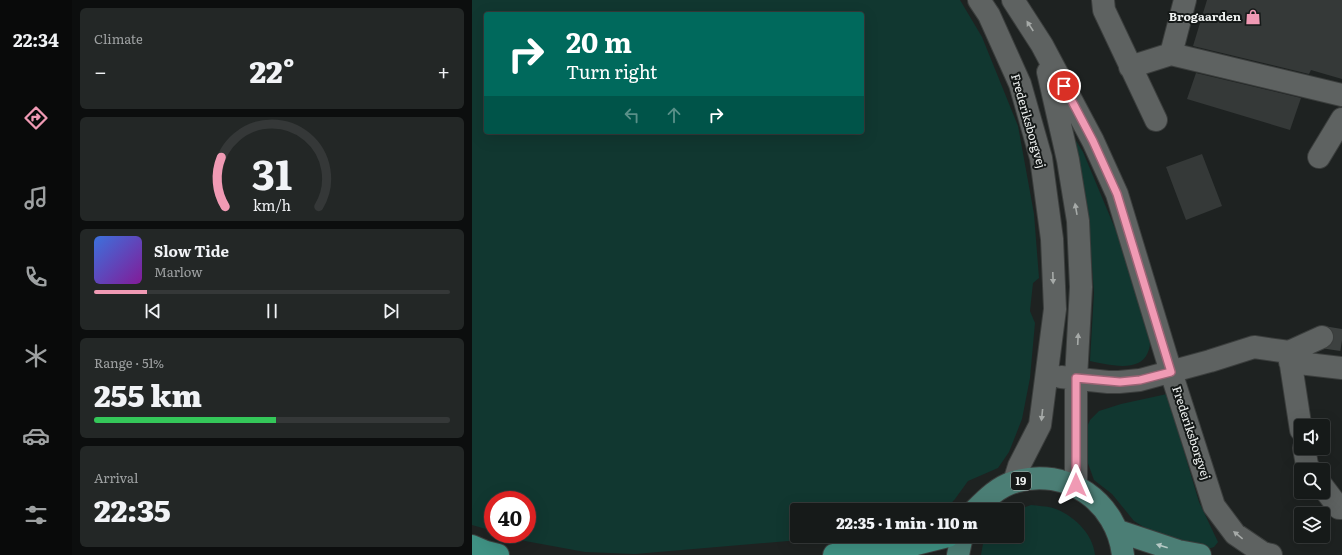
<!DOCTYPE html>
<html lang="en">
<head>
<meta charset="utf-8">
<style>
  :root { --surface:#161a19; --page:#232726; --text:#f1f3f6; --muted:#9ea1a2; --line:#353838; --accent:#f09ab4 }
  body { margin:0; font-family:Literata,serif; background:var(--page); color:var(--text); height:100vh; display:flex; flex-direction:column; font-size:15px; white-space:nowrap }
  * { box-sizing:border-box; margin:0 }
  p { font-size:13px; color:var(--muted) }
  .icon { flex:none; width:22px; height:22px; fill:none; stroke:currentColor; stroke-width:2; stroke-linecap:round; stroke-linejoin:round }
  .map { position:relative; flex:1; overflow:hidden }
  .panel { display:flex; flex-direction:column; gap:8px; padding:8px; background:#0c0e0e; width:400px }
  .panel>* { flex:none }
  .banner { position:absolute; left:12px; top:12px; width:380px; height:122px; border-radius:4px; box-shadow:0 4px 16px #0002,0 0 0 1px var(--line); background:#00695c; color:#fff; overflow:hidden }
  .buttons { position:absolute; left:822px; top:419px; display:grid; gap:8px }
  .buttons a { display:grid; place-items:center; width:36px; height:36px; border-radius:4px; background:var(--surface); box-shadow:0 4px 16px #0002,0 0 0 1px var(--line); font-size:20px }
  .speed { position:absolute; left:12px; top:491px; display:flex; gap:8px; font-size:20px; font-weight:700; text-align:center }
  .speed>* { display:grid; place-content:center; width:52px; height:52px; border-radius:50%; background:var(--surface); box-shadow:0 4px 16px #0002,0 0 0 1px var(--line); line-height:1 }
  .speed .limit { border:6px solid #d22; background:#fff; color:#111 }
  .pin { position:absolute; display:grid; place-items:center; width:34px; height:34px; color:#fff; margin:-17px; border:2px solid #fff; border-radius:50%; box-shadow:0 1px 4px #0007 }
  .me { position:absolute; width:44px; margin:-22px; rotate:0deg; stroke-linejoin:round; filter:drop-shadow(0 0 3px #0008) }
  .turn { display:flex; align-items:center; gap:14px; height:84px; padding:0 16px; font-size:18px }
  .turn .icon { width:52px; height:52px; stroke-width:2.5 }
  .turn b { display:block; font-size:28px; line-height:34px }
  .lanes { display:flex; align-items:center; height:38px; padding:0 16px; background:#0003; justify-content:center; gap:20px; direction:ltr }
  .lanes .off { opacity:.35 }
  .big { font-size:30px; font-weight:800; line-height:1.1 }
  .panel .widget { flex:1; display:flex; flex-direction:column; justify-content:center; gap:6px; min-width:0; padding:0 14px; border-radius:6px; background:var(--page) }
  .panel .dial { align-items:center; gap:0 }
  .dial svg { height:104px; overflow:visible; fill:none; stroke:var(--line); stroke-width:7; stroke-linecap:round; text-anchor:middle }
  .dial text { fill:var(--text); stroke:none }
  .song { display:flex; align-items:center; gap:12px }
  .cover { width:48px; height:48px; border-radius:6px; background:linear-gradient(135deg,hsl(220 70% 55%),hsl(290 70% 35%)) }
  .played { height:4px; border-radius:2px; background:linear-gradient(90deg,var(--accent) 15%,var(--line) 15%) }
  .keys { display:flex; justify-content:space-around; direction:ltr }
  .heat { display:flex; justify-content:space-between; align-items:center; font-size:22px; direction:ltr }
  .charge { height:6px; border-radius:3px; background:linear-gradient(90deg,#34c759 51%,var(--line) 0) }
  .trip { position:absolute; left:318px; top:503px; width:234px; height:40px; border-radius:4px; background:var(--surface); box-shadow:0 4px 16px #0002,0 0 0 1px var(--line); font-weight:800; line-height:40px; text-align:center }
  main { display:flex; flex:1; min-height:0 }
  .tab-bar { display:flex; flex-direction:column; width:72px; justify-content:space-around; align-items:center; background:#090a0a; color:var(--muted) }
  .tab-bar .icon { width:28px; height:28px }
  .tab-bar .current { color:var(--accent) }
  .tab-bar b { font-size:18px; color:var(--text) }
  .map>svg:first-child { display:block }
  .green { fill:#113730; fill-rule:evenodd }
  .building { fill:#353938 }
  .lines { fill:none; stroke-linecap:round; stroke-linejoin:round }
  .minor-tunnel { stroke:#3d4140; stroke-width:22; stroke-dasharray:22 11; stroke-linecap:butt }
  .minor-casing { stroke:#3b3e3d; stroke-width:24 }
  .major-casing { stroke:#3b3e3d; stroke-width:24 }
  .highway-casing { stroke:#3b3e3d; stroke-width:24 }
  .minor { stroke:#5e6261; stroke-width:22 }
  .major { stroke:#4b7e75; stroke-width:22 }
  .highway { stroke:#3f9183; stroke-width:22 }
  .oneway { fill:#a6aaa8 }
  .oneway2 { fill:#b5c9c5 }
  .route-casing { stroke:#9c6475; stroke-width:10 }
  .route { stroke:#f09ab4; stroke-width:7 }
  .labels { text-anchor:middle; stroke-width:4; stroke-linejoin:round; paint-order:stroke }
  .shield { fill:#151918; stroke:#adb0af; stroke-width:1 }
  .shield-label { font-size:11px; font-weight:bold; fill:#eef1f0 }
  .poi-label { font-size:12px; font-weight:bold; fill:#eef1f0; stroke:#151918; text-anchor:end }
  .street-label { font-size:12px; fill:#eef1f0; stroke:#151918 }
</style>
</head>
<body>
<main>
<nav class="tab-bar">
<b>22:34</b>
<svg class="icon current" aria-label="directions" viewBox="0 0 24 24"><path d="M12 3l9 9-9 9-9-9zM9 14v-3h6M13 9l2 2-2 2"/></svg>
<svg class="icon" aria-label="music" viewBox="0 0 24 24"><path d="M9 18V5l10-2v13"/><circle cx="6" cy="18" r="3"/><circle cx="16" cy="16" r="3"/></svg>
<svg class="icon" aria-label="phone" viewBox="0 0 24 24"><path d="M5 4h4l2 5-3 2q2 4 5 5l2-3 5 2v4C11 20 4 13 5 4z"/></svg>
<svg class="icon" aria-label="climate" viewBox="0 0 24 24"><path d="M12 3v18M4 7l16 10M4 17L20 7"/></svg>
<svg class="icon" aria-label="car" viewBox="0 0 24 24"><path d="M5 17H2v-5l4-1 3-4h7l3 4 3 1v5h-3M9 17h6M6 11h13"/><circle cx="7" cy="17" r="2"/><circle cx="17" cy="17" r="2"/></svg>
<svg class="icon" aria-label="filters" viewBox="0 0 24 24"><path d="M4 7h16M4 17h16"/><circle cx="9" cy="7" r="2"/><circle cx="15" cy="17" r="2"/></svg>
</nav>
<section class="panel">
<div class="widget"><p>Climate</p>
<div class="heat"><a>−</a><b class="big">22°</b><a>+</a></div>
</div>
<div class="widget dial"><svg viewBox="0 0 100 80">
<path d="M14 69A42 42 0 1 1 86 69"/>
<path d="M14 69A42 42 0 0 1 11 31" stroke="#f09ab4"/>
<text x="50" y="56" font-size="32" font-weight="700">31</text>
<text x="50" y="72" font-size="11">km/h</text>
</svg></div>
<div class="widget">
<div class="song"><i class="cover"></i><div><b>Slow Tide</b><p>Marlow</p></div></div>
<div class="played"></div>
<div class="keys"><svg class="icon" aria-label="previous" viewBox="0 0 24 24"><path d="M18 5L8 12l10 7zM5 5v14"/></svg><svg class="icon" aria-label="pause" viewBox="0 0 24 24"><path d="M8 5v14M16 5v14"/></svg><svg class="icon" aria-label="next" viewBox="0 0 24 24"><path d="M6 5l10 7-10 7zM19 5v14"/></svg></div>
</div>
<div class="widget"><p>Range · 51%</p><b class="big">255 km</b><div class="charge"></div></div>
<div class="widget"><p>Arrival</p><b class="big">22:35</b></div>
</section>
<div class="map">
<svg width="870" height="555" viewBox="0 0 870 555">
  <rect width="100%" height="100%" fill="#1e2221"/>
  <path class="green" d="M0,0H488L510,37L546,126L562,214L567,278L561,283L558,311L563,323L558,378L550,419L537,452L526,468L496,481L483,499L473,510H325V536H375L163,554L113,552L53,541L30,534H55V500H21V531L0,525ZM14,14H390V132H14Z
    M601,136L611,152L647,238L678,339C678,343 678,348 676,352C668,374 634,364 618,361L622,293L616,215Z
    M695,394L727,502L746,542L742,547L736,549L675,529L662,521L640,494L622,480L613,455L612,434L618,420L627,411L649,404Z
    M559,505C566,506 574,506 581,508C600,514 621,533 623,555H509L511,544L515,536H545V510Z"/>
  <path class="building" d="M735,0H870V79L839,70L837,74L721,46Z
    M724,73L829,98L818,130L715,99Z
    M730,154L750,206L714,220L694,167Z"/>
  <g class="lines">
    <path class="minor-tunnel" d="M850,337L870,340"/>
    <defs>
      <path id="minor" d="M507,0L517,15L548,84L569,158L580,239L583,309L568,425L547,466L542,482
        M541,0L570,45L621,141L645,194L699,372L742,506L763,534L791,553L799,555
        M631,0L632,10L684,120
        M713,0L699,54L870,95
        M658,67L699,54
        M576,72L596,160L606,221L609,287L604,378V485
        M847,157L870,119
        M817,352L829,430
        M818,362L870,368
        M589,377L636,382H647L668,380L738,361L782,347L817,352L850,337
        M832,448L835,465L838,470
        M851,487L867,508H870"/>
      <path id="major" d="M503,510C515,498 526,487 542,482C595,466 645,502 651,555
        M646,531L706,551L728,555
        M486,555L490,536"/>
      <path id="highway" d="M0,546L14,552L26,555
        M362,555L444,544L476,536"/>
    </defs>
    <use href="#minor" class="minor-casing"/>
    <use href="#major" class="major-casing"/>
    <use href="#highway" class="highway-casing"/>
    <use href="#minor" class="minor"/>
    <use href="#major" class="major"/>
    <use href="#highway" class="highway"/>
  </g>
  <defs><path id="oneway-solid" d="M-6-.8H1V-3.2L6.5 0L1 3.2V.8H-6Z"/></defs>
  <g class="oneway">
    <use href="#oneway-solid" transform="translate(558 26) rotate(-123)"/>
    <use href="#oneway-solid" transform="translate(604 209) rotate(-100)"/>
    <use href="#oneway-solid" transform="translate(581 278) rotate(88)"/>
    <use href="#oneway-solid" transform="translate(606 339) rotate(-87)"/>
    <use href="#oneway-solid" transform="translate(570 415) rotate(96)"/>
    <use href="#oneway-solid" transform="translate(766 535) rotate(-141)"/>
  </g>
  <use class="oneway2" href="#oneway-solid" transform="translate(690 546) rotate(-162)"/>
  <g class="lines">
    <defs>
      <path id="route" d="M592,86L621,141L645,194L699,372L668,380L648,382L604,378V485"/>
    </defs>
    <use href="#route" class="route-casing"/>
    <use href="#route" class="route"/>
  </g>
  <defs>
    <symbol id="shop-bare" viewBox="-9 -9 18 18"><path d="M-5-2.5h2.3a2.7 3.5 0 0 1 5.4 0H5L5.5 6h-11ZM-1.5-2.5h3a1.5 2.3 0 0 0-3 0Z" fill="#f09ab4" stroke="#151918" stroke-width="2.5" paint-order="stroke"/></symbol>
  </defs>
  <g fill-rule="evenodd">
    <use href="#shop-bare" x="770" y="6" width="22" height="22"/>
  </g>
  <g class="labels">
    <rect class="shield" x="539" y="472" width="20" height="18" rx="3"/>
    <g class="shield-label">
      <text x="549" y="485">19</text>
    </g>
    <g class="poi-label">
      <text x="769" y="21">Brogaarden</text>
    </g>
    <g class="street-label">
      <text transform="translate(556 121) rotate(74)" y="4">Frederiksborgvej</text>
      <text transform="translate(719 433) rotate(72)" y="4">Frederiksborgvej</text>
    </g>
  </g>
</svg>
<div class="buttons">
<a><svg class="icon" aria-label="sound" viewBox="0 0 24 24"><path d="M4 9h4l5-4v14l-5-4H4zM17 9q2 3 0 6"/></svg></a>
<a><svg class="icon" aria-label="search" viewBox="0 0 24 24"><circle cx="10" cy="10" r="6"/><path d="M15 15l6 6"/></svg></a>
<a><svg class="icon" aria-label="layers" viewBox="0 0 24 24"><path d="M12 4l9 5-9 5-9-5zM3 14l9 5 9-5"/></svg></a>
</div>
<div class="speed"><div class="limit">40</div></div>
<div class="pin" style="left:592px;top:86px;background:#d93025"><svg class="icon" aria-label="arrive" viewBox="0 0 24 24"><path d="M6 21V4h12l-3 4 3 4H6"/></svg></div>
<svg class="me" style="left:604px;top:485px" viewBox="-20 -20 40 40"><path d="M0-17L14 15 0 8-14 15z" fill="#f09ab4" stroke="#fff" stroke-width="4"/></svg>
<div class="trip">22:35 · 1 min · 110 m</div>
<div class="banner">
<div class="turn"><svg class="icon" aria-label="right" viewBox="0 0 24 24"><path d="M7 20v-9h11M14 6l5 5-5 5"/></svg><div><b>20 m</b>Turn right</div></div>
<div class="lanes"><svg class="icon off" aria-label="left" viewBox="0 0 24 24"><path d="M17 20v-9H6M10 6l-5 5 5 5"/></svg><svg class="icon off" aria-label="ahead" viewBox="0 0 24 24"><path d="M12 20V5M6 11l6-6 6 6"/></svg><svg class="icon" aria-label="right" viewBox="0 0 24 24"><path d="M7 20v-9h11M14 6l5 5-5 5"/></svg></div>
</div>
</div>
</main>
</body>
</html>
